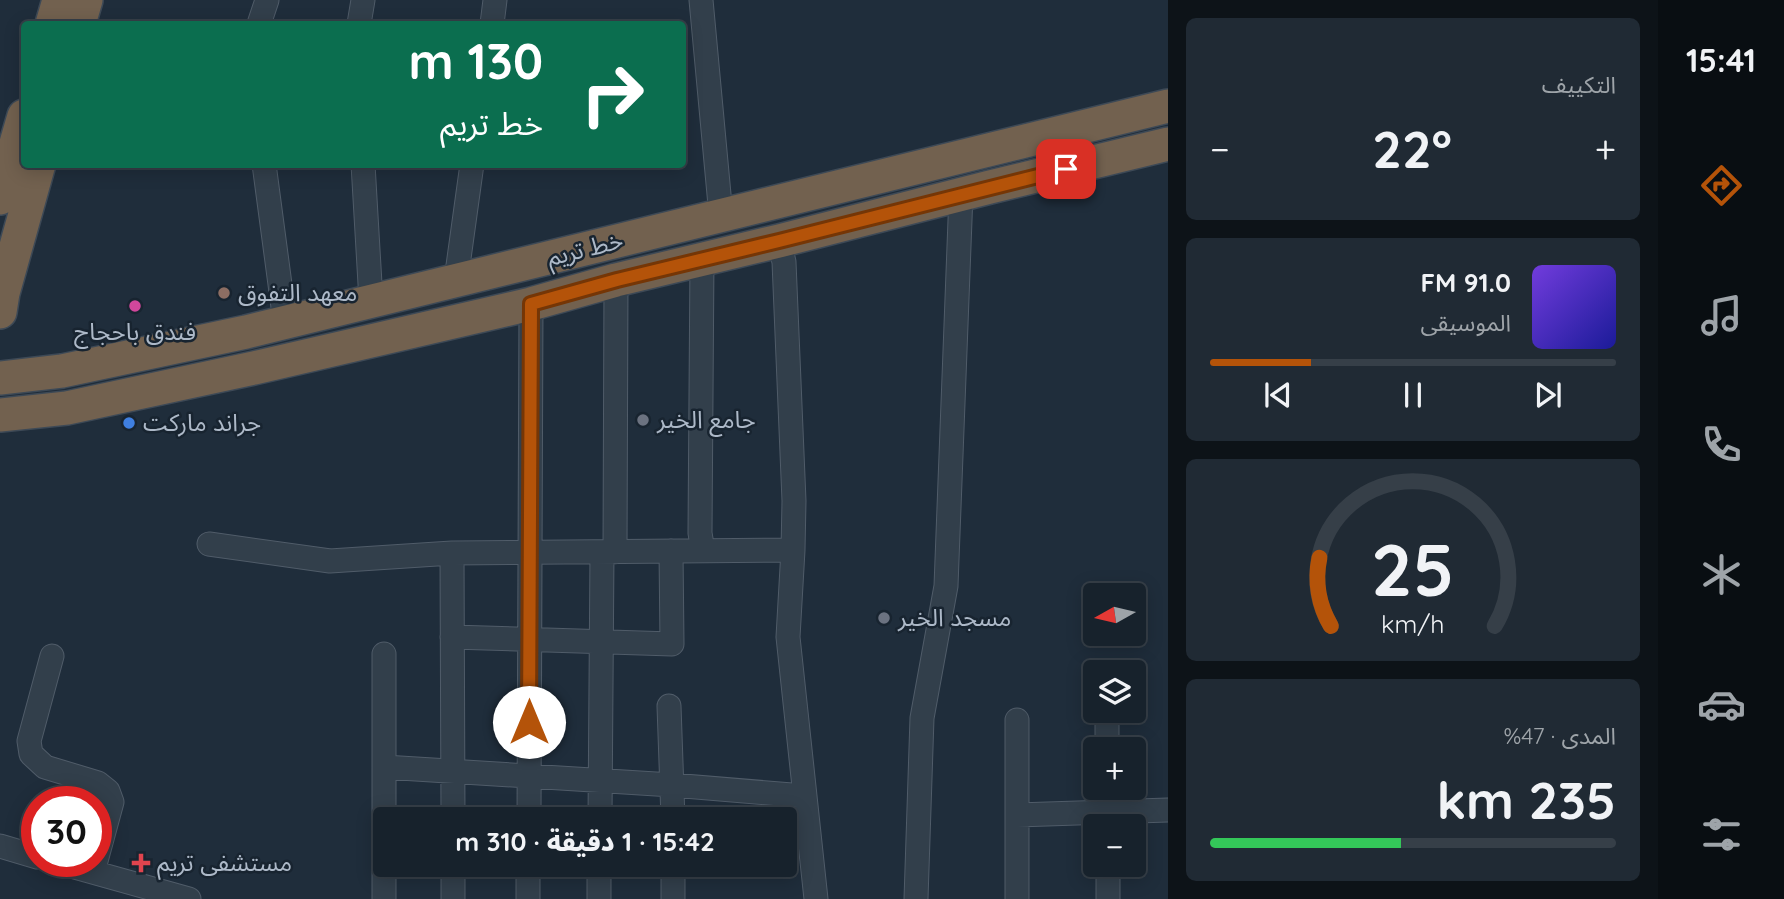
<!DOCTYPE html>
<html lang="ar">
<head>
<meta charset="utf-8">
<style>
  :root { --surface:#17222c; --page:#202a34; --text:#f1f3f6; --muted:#9ea4a9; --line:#363f48; --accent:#b45309 }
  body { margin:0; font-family:Quicksand,"Noto Sans Arabic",sans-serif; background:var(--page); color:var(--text); direction:rtl; height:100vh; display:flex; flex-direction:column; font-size:26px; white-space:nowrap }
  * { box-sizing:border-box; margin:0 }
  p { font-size:23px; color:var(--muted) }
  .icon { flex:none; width:38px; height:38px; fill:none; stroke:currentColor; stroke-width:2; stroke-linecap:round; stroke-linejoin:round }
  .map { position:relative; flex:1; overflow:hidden; direction:ltr }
  .drawer { display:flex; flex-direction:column; gap:18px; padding:18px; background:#0d1318; width:490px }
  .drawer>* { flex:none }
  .guide { position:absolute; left:21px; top:21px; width:665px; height:147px; border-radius:7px; box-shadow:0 4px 18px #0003,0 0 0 2px var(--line); direction:rtl; background:#0b6e4f; color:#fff; overflow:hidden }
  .needle { width:46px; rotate:262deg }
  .tools { position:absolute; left:1083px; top:583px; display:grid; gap:14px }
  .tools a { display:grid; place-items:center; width:63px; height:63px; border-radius:7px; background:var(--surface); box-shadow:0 4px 18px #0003,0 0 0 2px var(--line); font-size:35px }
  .speed { position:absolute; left:21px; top:786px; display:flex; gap:14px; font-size:35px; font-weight:700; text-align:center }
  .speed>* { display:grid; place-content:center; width:91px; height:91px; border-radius:50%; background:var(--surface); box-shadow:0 4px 18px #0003,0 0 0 2px var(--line); line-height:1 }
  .speed .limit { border:10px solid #d22; background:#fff; color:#111 }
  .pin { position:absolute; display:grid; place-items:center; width:60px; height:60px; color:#fff; margin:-30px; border-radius:14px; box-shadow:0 4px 10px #0006 }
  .me { position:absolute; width:77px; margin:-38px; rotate:0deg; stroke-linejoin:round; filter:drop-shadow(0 0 5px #0008) }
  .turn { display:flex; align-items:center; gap:24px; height:147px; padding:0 28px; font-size:32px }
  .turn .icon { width:91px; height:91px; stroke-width:2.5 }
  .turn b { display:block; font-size:49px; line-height:60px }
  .big { font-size:52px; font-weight:800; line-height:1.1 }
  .drawer .widget { flex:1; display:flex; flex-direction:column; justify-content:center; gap:10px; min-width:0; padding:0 24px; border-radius:10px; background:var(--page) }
  .drawer .dial { align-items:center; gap:0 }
  .dial svg { height:182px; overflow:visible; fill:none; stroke:var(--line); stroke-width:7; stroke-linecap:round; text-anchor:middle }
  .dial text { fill:var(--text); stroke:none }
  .song { display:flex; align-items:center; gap:21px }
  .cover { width:84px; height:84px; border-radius:10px; background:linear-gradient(135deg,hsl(260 70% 55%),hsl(240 70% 35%)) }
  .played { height:7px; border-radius:4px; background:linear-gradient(90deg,var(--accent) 25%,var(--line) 25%) }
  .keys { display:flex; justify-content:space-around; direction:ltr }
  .heat { display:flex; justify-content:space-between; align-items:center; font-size:38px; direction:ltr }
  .charge { height:10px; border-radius:5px; background:linear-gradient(90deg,#34c759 47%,var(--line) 0) }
  .trip { position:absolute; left:373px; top:807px; width:424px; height:70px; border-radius:7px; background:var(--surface); box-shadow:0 4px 18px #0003,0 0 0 2px var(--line); font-weight:800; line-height:70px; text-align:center; direction:rtl }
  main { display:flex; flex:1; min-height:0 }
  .tabs { display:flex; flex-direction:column; width:126px; justify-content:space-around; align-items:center; background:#090e12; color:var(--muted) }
  .tabs .icon { width:49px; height:49px }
  .tabs .selected { color:var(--accent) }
  .tabs b { font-size:32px; color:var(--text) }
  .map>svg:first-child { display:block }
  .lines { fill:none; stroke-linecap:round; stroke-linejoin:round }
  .minor-casing { stroke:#505c69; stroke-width:25 }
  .highway-casing { stroke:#3d4956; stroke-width:36 }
  .minor { stroke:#323f4b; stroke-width:23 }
  .highway { stroke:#72614f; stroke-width:33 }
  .route-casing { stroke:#753606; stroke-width:18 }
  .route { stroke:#b45309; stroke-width:12 }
  .education-dot { fill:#8d6e63; stroke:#182430; stroke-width:2.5 }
  .hotel-dot { fill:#d1479c; stroke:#182430; stroke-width:2.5 }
  .worship-dot { fill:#6b7280; stroke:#182430; stroke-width:2.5 }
  .shop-dot { fill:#3f7fe0; stroke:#182430; stroke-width:2.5 }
  .health-dot { fill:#e0444e; stroke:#182430; stroke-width:2.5 }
  .labels { text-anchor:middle; stroke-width:5; stroke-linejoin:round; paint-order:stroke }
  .street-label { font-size:24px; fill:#adb9c8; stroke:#182430 }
  .poi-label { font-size:24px; fill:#adb9c8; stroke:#182430; text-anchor:start }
</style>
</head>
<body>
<main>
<nav class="tabs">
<b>15:41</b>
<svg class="icon selected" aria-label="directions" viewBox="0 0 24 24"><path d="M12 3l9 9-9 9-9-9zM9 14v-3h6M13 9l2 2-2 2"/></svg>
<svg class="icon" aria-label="music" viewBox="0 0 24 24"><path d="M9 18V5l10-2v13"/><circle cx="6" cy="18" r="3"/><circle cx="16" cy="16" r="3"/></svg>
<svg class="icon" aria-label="phone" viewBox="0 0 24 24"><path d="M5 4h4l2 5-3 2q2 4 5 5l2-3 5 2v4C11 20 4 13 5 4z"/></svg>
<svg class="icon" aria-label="climate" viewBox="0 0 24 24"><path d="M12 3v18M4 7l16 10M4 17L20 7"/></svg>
<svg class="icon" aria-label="car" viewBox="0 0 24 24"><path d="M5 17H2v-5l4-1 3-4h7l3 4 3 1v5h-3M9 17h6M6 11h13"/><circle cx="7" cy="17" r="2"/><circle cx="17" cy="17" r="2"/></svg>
<svg class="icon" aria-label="filters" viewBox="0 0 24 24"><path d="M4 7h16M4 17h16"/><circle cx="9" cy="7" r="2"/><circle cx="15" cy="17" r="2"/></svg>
</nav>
<section class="drawer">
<div class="widget"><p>التكييف</p>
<div class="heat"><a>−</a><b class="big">22°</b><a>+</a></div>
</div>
<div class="widget">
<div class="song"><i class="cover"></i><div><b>91.0 FM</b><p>الموسيقى</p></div></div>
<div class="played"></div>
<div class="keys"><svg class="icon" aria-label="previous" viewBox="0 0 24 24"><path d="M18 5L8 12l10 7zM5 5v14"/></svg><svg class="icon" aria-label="pause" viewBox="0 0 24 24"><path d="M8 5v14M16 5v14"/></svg><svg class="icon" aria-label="next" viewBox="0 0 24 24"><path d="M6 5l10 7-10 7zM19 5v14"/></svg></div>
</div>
<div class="widget dial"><svg viewBox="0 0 100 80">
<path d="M14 69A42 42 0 1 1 86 69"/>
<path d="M14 69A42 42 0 0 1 9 39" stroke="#b45309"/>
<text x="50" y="56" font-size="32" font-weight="700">25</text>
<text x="50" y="72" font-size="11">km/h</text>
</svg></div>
<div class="widget"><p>المدى · 47%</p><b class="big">235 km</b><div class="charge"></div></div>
</section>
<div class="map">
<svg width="1168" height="899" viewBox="0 0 1168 899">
  <rect width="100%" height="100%" fill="#1f2d3b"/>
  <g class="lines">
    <defs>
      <path id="minor" d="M701,0L721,216
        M259,24L267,0
        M359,24L363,0
        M492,24L495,0
        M264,164L285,322
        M363,164L371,301
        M779,241L784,262L794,501L793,550L788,637L816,899
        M702,258L700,533L703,551
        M456,280L472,164
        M209,544L330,561L452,553L793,550
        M615,552L616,280
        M452,553L453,819
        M452,637L672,644L671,551
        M52,656L29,741L31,754L45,767L98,783L108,791L112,802L93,872
        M669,706L673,819
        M1107,713V749
        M1017,720V899
        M384,767L672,785L804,796
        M1108,788V826
        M1017,815L1168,810
        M529,819L531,304
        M600,819L602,552
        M0,846L37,857
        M53,861L189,899
        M453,864V899
        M673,864V899
        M1108,864V899
        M384,899V654
        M528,899V864
        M599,899V864
        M916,899L922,718L946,586L961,194"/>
      <path id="highway" d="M52,24L59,0
        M79,24L86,0
        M0,198L24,116
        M0,312L3,293L39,164
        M0,378L62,371L246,332L1168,106
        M0,415L67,408L254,368L531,304L616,280L779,241L990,187L1168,144"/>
    </defs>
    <use href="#minor" class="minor-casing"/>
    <use href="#highway" class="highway-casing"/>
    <use href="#minor" class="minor"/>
    <use href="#highway" class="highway"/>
  </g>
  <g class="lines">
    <defs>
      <path id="route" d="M529,722L531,304L617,280L779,241L1066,169"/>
    </defs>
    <use href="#route" class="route-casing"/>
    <use href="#route" class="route"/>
  </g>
  <circle class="education-dot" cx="224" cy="293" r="7"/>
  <circle class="hotel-dot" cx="135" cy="306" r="7"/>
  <g class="worship-dot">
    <circle cx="643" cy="420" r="7"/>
    <circle cx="884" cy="618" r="7"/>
  </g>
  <circle class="shop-dot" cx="129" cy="423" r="7"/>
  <path class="health-dot" d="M137.5 852.5h7v7h7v7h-7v7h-7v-7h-7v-7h7z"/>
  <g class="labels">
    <g class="street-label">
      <text transform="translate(585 249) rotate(-14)" y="8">خط تريم</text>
    </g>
    <g class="poi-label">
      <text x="238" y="301">معهد التفوق</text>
      <text x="135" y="340" text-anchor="middle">فندق باحجاج</text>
      <text x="657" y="428">جامع الخير</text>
      <text x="143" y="431">جراند ماركت</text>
      <text x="898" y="626">مسجد الخير</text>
      <text x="157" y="871">مستشفى تريم</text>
    </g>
  </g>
</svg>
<div class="tools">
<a><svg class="needle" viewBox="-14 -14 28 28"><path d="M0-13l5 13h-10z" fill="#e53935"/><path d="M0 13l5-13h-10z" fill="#9ea4a9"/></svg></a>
<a><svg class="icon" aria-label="layers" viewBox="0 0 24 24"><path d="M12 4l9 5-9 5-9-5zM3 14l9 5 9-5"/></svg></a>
<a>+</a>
<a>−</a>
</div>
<div class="speed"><div class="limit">30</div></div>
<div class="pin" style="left:1066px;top:169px;background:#d93025"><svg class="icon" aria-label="arrive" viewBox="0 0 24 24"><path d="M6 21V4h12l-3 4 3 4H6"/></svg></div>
<svg class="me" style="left:529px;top:722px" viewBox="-20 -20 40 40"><circle r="19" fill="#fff"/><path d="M0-13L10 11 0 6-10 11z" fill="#b45309"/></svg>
<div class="trip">15:42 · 1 دقيقة · 310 m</div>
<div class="guide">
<div class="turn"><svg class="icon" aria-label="right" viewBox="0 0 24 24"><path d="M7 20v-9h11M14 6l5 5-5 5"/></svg><div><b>130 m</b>خط تريم</div></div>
</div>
</div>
</main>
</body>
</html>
